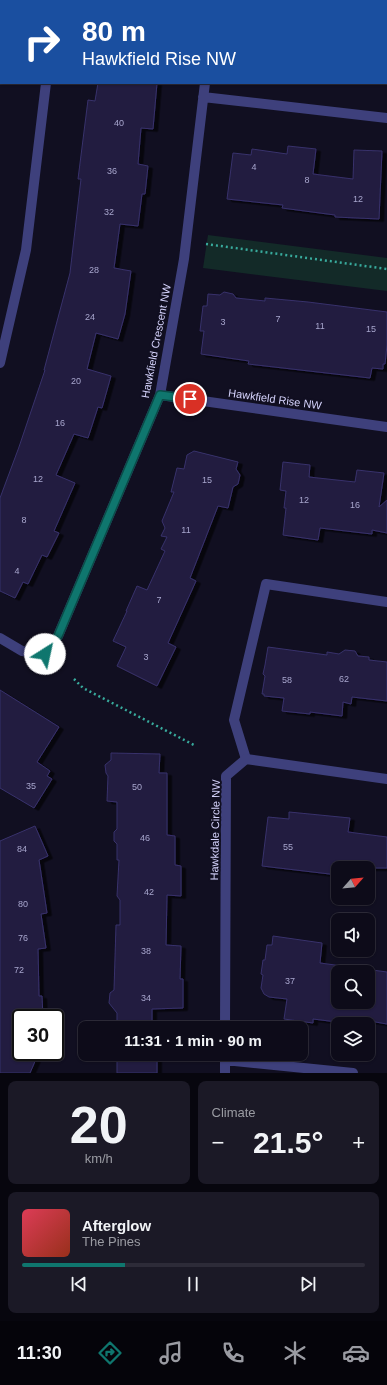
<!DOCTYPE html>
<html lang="en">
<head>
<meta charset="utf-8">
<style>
  :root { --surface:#0d0b19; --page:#1b1926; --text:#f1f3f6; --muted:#9a9ba2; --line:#2d2b38; --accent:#0f766e }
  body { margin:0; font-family:Helvetica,sans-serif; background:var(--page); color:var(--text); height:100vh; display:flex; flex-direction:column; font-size:15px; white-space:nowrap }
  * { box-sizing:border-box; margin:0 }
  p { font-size:13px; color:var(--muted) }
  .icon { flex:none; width:22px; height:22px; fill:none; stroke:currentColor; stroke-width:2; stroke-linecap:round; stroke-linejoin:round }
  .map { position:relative; height:1073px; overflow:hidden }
  .sheet { display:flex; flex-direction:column; gap:8px; padding:8px; background:#07060e; flex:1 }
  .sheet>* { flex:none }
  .hud { position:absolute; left:0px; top:0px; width:387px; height:84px; box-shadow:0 1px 3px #0004,0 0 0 1px var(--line); background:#1a4fa0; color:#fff; overflow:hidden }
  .needle { width:26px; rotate:63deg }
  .controls { position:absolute; left:331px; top:861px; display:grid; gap:8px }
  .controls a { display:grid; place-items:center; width:44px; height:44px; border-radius:8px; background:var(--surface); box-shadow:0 1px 3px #0004,0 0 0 1px var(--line); font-size:20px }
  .speed { position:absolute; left:12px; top:1009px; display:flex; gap:8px; font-size:20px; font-weight:700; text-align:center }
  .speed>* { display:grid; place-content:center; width:52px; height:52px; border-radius:50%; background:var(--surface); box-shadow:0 1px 3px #0004,0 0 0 1px var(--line); line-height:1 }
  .speed .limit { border:2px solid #111; border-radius:6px; background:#fff; color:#111 }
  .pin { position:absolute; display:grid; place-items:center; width:34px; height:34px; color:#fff; margin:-17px; border:2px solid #fff; border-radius:50%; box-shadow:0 1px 4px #0007 }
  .me { position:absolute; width:44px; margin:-22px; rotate:35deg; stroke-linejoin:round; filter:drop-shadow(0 0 3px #0008) }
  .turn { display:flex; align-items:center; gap:14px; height:84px; padding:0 16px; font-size:18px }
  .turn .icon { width:52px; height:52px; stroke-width:2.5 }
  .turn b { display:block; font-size:28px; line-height:34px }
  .big { font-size:30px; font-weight:800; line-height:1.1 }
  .sheet .tile { flex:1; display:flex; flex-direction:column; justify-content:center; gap:6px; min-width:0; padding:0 14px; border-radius:8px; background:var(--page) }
  .sheet .dial { align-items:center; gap:0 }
  .dial b { font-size:52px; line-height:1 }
  .song { display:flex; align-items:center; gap:12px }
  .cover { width:48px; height:48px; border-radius:6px; background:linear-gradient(135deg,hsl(350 70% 55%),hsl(10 70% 35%)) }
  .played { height:4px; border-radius:2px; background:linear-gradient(90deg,var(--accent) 30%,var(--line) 30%) }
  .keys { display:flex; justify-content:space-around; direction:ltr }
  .heat { display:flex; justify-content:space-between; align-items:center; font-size:22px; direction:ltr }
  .sheet .tiles { flex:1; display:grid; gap:8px; grid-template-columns:1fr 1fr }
  .tile:last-child { grid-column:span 2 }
  .trip { position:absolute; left:78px; top:1021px; width:230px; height:40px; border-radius:8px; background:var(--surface); box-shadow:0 1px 3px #0004,0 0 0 1px var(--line); font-weight:800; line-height:40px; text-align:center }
  .tab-bar { display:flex; height:64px; justify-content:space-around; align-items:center; background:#05040a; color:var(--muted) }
  .tab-bar .icon { width:28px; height:28px }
  .tab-bar .current { color:var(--accent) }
  .tab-bar b { font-size:18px; color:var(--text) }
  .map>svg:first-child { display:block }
  .green { fill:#132a28 }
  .building { fill:#211d40; stroke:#38316b; fill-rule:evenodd; filter:url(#shadow) }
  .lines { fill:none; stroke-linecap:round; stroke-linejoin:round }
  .path { stroke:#38aa9c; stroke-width:2.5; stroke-dasharray:2 3; stroke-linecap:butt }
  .lane { stroke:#3e407c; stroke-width:10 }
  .street { stroke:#3e407c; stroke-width:10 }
  .route-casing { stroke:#0a4d48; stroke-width:10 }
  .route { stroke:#0f766e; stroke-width:7 }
  .labels { text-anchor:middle; stroke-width:4; stroke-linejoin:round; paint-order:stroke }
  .number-label { font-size:9px; fill:#a8a6cd }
  .street-label { font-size:11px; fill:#d5d3fc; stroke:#110f21 }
</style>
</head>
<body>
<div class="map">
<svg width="387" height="1073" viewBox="0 0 387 1073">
  <defs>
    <filter id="shadow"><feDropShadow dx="4.5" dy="2.5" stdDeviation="0" flood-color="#0009"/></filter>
  </defs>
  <rect width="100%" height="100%" fill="#110f21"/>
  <path class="green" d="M208,235L387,258V291L203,268Z"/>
  <path class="building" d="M98,83H157L153,129L141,128L138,164L148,166L145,194H142L138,226L120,224L114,268L131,271L125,314L118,339L96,333L87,369L111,376L102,408L98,407L88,438L74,434L56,475L75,483L54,531L59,533L47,557L42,555L28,584L23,582L15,598L0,591V498L19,447L45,370H44L70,273L81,179H78L88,100L95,101Z
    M288,146L316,149L313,174L353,179L354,150L382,151L379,219L335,217V215L282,208L283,205L227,199L233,153L251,155L252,149L287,154Z
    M224,292L233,294L236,298L265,301V298L308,302L387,312V345L385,364H383V369L372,368L370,378L248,364L249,361L201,354L204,331H200L203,306H207L208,294L220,295Z
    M194,451L238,462L236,469L240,475L238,484L233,487L228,508L218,506L190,578L196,581L168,643L176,647L157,686L117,666L126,647L113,641L127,611H126L137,586L147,590L165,551L161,549L167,537L161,536L165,528L162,521L174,492H171L177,468L184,469L187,455Z
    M283,462L310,465L309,477L355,482L357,470L384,473L379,507L387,500V533L372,530V534L320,528L318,540L283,535L286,508H284L286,491L280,490Z
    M268,647L327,655V652L339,654L345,650L355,651L358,656L369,657V660L387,662V701L352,697L351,704L343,702L342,716L310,712V714L282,711L284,698L264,696V694H262L265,676L263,674L265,665Z
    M0,690L59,727L37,762L50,771L47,776L52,779L34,808L0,788Z
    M111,753L160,754L159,773H167V835L175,836V865L181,866V896L167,895L166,945L181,946L180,979H183V1008L152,1009V1028H117V1013L109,1003L110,993L114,990L116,925H120V900L117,896L119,860H117V844L114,841V832L117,829V802L107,801L108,776L106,773L105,765L111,760Z
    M289,812L350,818L348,832L387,837V868H338V875L262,866L268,817L289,819Z
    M35,826L48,856L39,860L47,913L41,914L46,948L38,949L39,996H42L43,1018H21V1052H39L30,1073H0V841Z
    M273,936L322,943L320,963L387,972V1024L364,1020V1024H353L313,1019V1023L284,1019L287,999L269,997L264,994L261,988L263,975L261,974L263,960H265L267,945H272ZM338,972H368V1002H338Z
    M117,1054H157V1073H117Z"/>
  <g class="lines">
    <path class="path" d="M206,244L387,269
      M74,679L83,688L194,745"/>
    <path class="lane" d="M56,1V0
      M0,363L26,250L46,83
      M246,759L234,720L266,584L387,602"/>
    <path class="street" d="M212,1V0
      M203,97L387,118
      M160,395L387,427
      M0,638L22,651L45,654L58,636L160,395L184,259L205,83
      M225,1028L226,776L246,759L387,779
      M225,1054V1060L353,1073
      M225,1060V1073"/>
  </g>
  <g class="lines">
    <defs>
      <path id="route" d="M45,654L58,636L160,395L190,399"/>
    </defs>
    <use href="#route" class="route-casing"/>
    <use href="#route" class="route"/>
  </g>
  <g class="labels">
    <g class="number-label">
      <text x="119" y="126">40</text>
      <text x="254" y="170">4</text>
      <text x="112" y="174">36</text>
      <text x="307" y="183">8</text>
      <text x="358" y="202">12</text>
      <text x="109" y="215">32</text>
      <text x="94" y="273">28</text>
      <text x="90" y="320">24</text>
      <text x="278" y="322">7</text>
      <text x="223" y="325">3</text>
      <text x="320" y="329">11</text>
      <text x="371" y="332">15</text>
      <text x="76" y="384">20</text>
      <text x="60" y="426">16</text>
      <text x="38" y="482">12</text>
      <text x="207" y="483">15</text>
      <text x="304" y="503">12</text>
      <text x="355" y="508">16</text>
      <text x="24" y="523">8</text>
      <text x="186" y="533">11</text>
      <text x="17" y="574">4</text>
      <text x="159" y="603">7</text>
      <text x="146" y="660">3</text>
      <text x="344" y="682">62</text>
      <text x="287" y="683">58</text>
      <text x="31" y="789">35</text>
      <text x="137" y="790">50</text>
      <text x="145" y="841">46</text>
      <text x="288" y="850">55</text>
      <text x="22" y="852">84</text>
      <text x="149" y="895">42</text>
      <text x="23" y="907">80</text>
      <text x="23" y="941">76</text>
      <text x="146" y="954">38</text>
      <text x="19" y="973">72</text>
      <text x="290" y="984">37</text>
      <text x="146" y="1001">34</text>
    </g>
    <g class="street-label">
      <text transform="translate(156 341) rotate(-79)" y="4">Hawkfield Crescent NW</text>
      <text transform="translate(275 399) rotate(8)" y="4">Hawkfield Rise NW</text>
      <text transform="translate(215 830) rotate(-89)" y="4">Hawkdale Circle NW</text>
    </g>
  </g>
</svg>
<div class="controls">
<a><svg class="needle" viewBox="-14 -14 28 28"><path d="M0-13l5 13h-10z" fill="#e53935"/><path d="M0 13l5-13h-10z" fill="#9a9ba2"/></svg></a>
<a><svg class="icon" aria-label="sound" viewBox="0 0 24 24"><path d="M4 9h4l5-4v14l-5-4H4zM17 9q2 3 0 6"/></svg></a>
<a><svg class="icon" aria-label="search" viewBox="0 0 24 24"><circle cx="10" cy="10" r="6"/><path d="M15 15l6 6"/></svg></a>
<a><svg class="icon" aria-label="layers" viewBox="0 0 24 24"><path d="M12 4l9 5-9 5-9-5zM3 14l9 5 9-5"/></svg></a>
</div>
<div class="speed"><div class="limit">30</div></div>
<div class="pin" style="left:190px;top:399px;background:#d93025"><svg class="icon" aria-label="arrive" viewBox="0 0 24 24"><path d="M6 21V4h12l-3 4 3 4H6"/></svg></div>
<svg class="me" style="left:45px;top:654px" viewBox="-20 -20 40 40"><circle r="19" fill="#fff"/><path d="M0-13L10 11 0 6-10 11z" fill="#0f766e"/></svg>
<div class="trip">11:31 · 1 min · 90 m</div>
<div class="hud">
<div class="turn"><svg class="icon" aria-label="right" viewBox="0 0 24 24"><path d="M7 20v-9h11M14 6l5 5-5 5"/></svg><div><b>80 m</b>Hawkfield Rise NW</div></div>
</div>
</div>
<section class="sheet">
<div class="tiles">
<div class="tile dial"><b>20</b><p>km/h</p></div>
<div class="tile"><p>Climate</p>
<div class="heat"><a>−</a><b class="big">21.5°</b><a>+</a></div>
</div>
<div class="tile">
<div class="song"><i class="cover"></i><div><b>Afterglow</b><p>The Pines</p></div></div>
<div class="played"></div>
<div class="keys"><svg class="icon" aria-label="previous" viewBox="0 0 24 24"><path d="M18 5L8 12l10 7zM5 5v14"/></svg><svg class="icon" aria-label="pause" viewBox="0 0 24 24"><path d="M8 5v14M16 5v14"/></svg><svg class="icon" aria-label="next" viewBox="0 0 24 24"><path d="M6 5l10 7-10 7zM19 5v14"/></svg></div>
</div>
</div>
</section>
<nav class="tab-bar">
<b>11:30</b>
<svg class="icon current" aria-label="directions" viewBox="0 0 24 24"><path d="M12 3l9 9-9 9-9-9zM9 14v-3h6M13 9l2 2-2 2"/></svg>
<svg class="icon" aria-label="music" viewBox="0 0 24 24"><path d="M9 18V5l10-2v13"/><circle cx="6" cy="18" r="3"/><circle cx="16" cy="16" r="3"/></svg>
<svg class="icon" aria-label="phone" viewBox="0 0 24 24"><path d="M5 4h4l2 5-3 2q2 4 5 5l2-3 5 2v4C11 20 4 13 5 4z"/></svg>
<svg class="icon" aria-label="climate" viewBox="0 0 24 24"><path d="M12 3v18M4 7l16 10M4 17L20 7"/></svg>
<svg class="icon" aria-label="car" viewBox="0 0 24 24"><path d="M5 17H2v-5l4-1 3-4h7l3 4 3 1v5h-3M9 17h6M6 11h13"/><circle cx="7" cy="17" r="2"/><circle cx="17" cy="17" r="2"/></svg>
</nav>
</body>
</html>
